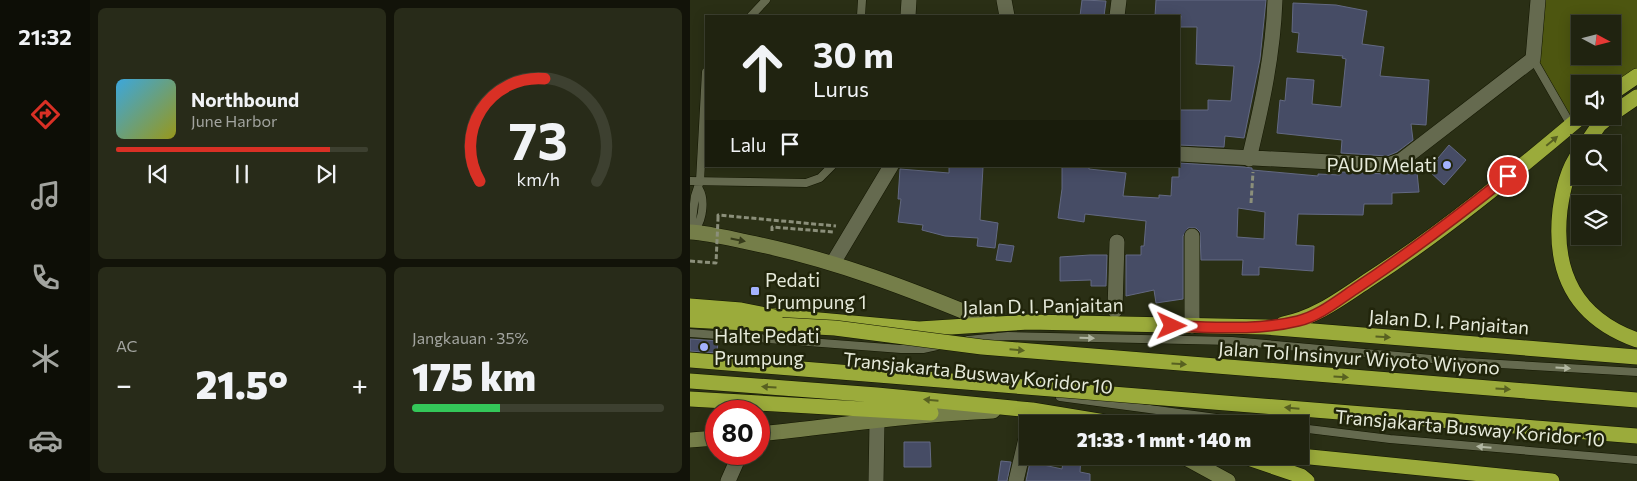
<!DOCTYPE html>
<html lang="id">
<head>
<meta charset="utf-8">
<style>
  :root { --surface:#202310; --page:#282b19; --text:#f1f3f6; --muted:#a2a49f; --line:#3d4030; --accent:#d93025 }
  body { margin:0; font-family:Commissioner,sans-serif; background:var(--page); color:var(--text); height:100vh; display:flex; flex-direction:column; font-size:19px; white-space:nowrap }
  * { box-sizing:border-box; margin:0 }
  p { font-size:16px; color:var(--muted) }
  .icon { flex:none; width:28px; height:28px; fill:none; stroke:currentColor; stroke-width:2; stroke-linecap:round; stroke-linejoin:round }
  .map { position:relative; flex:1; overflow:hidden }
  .sheet { display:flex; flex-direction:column; gap:8px; padding:8px; background:#121309; width:600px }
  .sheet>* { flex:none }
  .banner { position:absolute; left:15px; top:15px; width:475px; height:152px; border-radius:0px; box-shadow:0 2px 12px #0003,0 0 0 1px var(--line); background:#202310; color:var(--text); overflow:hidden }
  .needle { width:32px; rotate:97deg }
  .controls { position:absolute; left:881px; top:15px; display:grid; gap:10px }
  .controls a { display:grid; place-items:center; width:50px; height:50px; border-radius:0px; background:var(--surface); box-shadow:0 2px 12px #0003,0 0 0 1px var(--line); font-size:25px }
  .speed { position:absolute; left:15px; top:400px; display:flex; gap:10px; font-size:25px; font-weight:700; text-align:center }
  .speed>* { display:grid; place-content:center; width:65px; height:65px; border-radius:50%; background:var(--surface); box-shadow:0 2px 12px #0003,0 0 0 1px var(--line); line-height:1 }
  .speed .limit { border:8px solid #d22; background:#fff; color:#111 }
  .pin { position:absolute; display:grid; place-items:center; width:42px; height:42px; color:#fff; margin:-21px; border:2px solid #fff; border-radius:50%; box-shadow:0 1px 5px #0007 }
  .me { position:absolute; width:55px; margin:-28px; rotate:91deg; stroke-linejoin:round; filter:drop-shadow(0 0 4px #0008) }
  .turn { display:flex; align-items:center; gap:18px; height:105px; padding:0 25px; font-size:22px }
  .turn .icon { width:65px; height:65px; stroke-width:2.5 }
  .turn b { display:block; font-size:35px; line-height:42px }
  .then { display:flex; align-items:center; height:48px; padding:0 25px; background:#0003; gap:10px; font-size:19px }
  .big { font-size:38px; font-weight:800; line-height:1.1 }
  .sheet .card { flex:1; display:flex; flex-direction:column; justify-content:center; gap:8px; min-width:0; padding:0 18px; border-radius:8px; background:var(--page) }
  .sheet .dial { align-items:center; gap:0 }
  .dial svg { height:130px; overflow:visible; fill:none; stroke:var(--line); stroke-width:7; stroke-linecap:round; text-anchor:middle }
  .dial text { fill:var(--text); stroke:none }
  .song { display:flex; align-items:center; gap:15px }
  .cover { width:60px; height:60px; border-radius:8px; background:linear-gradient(135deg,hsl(200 70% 55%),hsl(60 70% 35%)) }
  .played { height:5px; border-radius:2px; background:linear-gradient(90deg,var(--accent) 85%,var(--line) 85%) }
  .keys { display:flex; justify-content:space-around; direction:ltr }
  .heat { display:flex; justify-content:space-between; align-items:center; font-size:28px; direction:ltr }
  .charge { height:8px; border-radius:4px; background:linear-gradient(90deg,#34c759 35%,var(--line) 0) }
  .sheet .tiles { flex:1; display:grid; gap:8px; grid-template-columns:repeat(2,1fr) }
  .trip { position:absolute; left:329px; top:415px; width:290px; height:50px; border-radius:0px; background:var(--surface); box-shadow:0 2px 12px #0003,0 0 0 1px var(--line); font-weight:800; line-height:50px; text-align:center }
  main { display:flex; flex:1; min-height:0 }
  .menu { display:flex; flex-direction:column; width:90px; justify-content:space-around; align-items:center; background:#0d0e06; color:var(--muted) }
  .menu .icon { width:35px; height:35px }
  .menu .on { color:var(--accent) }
  .menu b { font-size:22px; color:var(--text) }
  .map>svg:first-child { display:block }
  .green { fill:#4d5610; fill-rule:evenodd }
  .building { fill:#464c65; stroke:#636983; fill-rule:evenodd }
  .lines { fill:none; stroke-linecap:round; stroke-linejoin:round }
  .lane-casing { stroke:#131601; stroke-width:9 }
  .street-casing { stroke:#131601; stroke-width:16 }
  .secondary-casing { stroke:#131601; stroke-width:16 }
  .highway-casing { stroke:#131601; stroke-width:16 }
  .path { stroke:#8b8f7a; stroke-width:3; stroke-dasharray:5 2.5; stroke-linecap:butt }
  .lane { stroke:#656a4f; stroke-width:8 }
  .street { stroke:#656a4f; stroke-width:15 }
  .secondary { stroke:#757e49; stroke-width:15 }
  .highway { stroke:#9bab3b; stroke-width:15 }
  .highway-bridge-casing { stroke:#131601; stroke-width:16; stroke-linecap:butt }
  .path-bridge { stroke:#8b8f7a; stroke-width:3; stroke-dasharray:5 2.5; stroke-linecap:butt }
  .highway-bridge { stroke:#9bab3b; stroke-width:15 }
  .oneway { fill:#586121 }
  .oneway2 { fill:#363b1a }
  .oneway3 { fill:#b2b7a2 }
  .route-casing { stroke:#8d1f18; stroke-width:12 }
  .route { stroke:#d93025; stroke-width:9 }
  .poi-dot { fill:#a3b2fd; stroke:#21250b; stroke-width:2 }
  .labels { text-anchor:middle; stroke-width:5; stroke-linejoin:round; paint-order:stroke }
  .poi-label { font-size:19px; fill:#e6eada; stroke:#21250b; text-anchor:start }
  .street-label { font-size:19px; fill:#e6eada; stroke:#21250b }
</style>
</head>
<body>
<main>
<nav class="menu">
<b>21:32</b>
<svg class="icon on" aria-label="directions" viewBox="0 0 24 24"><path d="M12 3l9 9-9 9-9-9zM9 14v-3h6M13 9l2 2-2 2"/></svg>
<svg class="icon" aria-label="music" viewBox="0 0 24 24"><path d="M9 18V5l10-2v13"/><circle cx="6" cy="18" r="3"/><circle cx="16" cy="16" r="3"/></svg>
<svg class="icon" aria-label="phone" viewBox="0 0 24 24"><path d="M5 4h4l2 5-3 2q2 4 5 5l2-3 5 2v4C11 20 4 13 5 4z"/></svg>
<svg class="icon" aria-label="climate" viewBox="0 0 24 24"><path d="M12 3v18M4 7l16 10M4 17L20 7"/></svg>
<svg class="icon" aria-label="car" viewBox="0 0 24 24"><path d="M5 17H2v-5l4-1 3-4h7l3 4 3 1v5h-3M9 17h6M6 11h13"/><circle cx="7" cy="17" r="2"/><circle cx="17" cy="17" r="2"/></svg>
</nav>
<section class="sheet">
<div class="tiles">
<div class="card">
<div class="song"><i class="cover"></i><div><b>Northbound</b><p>June Harbor</p></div></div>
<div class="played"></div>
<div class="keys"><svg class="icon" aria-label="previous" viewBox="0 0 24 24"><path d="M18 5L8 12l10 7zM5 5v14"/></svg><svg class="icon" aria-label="pause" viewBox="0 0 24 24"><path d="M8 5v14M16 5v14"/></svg><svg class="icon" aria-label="next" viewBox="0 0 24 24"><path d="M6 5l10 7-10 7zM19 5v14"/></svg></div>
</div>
<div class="card dial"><svg viewBox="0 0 100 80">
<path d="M14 69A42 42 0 1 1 86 69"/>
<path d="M14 69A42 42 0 0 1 54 6" stroke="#d93025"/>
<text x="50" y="56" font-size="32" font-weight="700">73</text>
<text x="50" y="72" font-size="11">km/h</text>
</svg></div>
<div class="card"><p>AC</p>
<div class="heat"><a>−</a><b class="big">21.5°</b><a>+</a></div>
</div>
<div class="card"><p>Jangkauan · 35%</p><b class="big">175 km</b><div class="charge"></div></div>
</div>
</section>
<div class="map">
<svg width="947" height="481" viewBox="0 0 947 481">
  <rect width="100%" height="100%" fill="#2a2f15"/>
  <path class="green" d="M848,0H947V78L922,84H890V116L881,125L843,59ZM890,24H922V56H890Z"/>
  <path class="building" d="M392,0L416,1L414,16H390Z
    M466,0H576L570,59L554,138L535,136L534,147L489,145V110H518V100L541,101L544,66L506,64L507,27H490L491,16H465Z
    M603,3L646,5L677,11L672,44L694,47L690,76L739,80L736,125L721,124L723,140L707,152L697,156L651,153L652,140L587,133L590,100L595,101L597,78L624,80L622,104L651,107L656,59L652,58L653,56L607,52L609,33L602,32Z
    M759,145L776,160L754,185L738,170Z
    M489,163L554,167L562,168V170L628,176V174L650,175V172L698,174L727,172L729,192L702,193V204H674L673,215L608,214L606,245L624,246L623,271L569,267V275H552L553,260H511L510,232L506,228H498L493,236V299L466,303L464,290L436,296V255H451V246H454L456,221L395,214L394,222L368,218L372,189V166H399V169L436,173L433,196L469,198V195L481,196L482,177H489ZM548,208L575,212L574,239L547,237Z
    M259,166L293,167L290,220L308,223L305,248L287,246L288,238L255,236L232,230L233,225L208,222L211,199H208L210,169L259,173Z
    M309,244L324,246L321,262L306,260Z
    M400,255H417L416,286H401V280L370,281V257Z
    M0,339L28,341L27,353L0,351Z
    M214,442H240L241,467H214Z
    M374,456H391L390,472L400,474V481H336L340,462L372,469Z
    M311,461L321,462L317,481H308Z"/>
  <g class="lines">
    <defs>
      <path id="lane" d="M61,16L76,0
        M171,16L172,0
        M843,59L881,125
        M0,181L116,183L130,178L142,166
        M6,228C13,218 15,199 9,189
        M6,232L2,220L5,196L10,181L16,72
        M0,333L211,349H233L247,346
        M278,340L318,336L542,341L775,362L947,372
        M370,397L571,424
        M610,428L700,439L947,460"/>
      <path id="street" d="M314,0L317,16
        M218,16L219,0
        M427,16L429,0
        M489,154L698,165L712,160L843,59L848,0
        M559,159C572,105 583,55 585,0
        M143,263L201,166
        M425,310L427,242
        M502,326V236
        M38,481L50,454
        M186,481L187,422
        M326,481L338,430"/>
      <path id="secondary" d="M0,232C19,233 38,238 57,242C143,259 223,290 304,324
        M69,434C147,426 225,414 303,411
        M0,440L26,438
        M492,456L538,481"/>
      <path id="highway" d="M922,93L947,76
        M922,114L947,97
        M896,144L909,125L920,116
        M890,152C877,170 873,189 870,210C863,273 886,318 947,340
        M74,315L229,329L339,322L575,327L947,357
        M593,324C625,318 650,299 677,281C753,232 823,174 892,116
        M0,381L187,395L342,410L427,424
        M0,399L241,413
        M552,456L611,476L617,481
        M610,456L862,481"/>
    </defs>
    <use href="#lane" class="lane-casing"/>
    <use href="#street" class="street-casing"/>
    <use href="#secondary" class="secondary-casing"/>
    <use href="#highway" class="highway-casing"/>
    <path class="path" d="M561,203L563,172
      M28,219V215L146,226
      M82,231V227L144,232"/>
    <use href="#lane" class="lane"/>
    <use href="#street" class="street"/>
    <use href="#secondary" class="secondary"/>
    <use href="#highway" class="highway"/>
    <defs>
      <path id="highway-bridge" d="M0,306L51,310L85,317
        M0,320L145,328L292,347L947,400
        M0,360L947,436"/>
    </defs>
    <use href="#highway-bridge" class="highway-bridge-casing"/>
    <path class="path-bridge" d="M0,261L26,263L28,219"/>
    <use href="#highway-bridge" class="highway-bridge"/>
  </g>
  <defs><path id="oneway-solid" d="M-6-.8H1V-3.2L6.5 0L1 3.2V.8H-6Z" transform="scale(1.25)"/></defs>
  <g class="oneway">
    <use href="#oneway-solid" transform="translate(862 141) rotate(-40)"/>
    <use href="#oneway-solid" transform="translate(693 337) rotate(4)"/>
    <use href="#oneway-solid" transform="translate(327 350) rotate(5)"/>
    <use href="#oneway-solid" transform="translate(489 364) rotate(4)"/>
    <use href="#oneway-solid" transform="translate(651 377) rotate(4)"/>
    <use href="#oneway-solid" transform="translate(79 387) rotate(-176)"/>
    <use href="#oneway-solid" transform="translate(813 389) rotate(4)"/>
    <use href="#oneway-solid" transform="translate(241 400) rotate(-175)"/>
    <use href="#oneway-solid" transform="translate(602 408) rotate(-175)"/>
  </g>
  <use class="oneway2" href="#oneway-solid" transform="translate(48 240) rotate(11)"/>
  <g class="oneway3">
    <use href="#oneway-solid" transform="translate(397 338) rotate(1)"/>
    <use href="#oneway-solid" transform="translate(873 368) rotate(3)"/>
    <use href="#oneway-solid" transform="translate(794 447) rotate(-175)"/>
  </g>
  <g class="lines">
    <defs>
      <path id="route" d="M482,326C524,327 567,331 608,321C629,316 647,301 665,289C718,254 768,216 818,176"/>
    </defs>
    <use href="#route" class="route-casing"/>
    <use href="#route" class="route"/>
  </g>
  <g class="poi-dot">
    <circle cx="757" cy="165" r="5"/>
    <rect x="60" y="286" width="10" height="10" rx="2.5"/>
    <circle cx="14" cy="347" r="5"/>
  </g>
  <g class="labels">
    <g class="poi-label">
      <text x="747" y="172" text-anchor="end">PAUD Melati</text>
      <text x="75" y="287">Pedati<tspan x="75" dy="22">Prumpung 1</tspan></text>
      <text x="24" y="343">Halte Pedati<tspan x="24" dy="22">Prumpung</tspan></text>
    </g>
    <g class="street-label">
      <text transform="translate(353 306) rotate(-1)" y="7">Jalan D. I. Panjaitan</text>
      <text transform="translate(759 322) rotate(4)" y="7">Jalan D. I. Panjaitan</text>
      <text transform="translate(669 358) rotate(4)" y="7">Jalan Tol Insinyur Wiyoto Wiyono</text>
      <text transform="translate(288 373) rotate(6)" y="7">Transjakarta Busway Koridor 10</text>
      <text transform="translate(780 428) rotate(5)" y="7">Transjakarta Busway Koridor 10</text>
    </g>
  </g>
</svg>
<div class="controls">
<a><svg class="needle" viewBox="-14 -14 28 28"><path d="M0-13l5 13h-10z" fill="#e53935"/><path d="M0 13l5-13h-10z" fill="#a2a49f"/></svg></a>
<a><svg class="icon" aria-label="sound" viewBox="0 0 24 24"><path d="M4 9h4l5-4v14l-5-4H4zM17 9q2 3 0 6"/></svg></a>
<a><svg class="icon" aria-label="search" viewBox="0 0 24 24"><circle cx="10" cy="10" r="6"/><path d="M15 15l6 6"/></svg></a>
<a><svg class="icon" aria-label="layers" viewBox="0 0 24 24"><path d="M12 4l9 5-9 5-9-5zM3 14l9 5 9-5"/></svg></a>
</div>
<div class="speed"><div class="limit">80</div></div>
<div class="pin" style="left:818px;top:176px;background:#d93025"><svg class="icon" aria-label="arrive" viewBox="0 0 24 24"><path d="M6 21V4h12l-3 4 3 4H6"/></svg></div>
<svg class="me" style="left:482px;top:326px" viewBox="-20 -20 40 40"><path d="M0-17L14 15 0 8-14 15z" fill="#d93025" stroke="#fff" stroke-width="4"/></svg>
<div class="trip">21:33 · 1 mnt · 140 m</div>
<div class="banner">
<div class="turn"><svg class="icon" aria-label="ahead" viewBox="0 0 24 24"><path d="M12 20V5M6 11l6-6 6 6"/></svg><div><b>30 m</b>Lurus</div></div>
<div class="then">Lalu<svg class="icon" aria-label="arrive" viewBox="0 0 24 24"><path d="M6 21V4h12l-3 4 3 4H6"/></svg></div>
</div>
</div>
</main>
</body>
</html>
